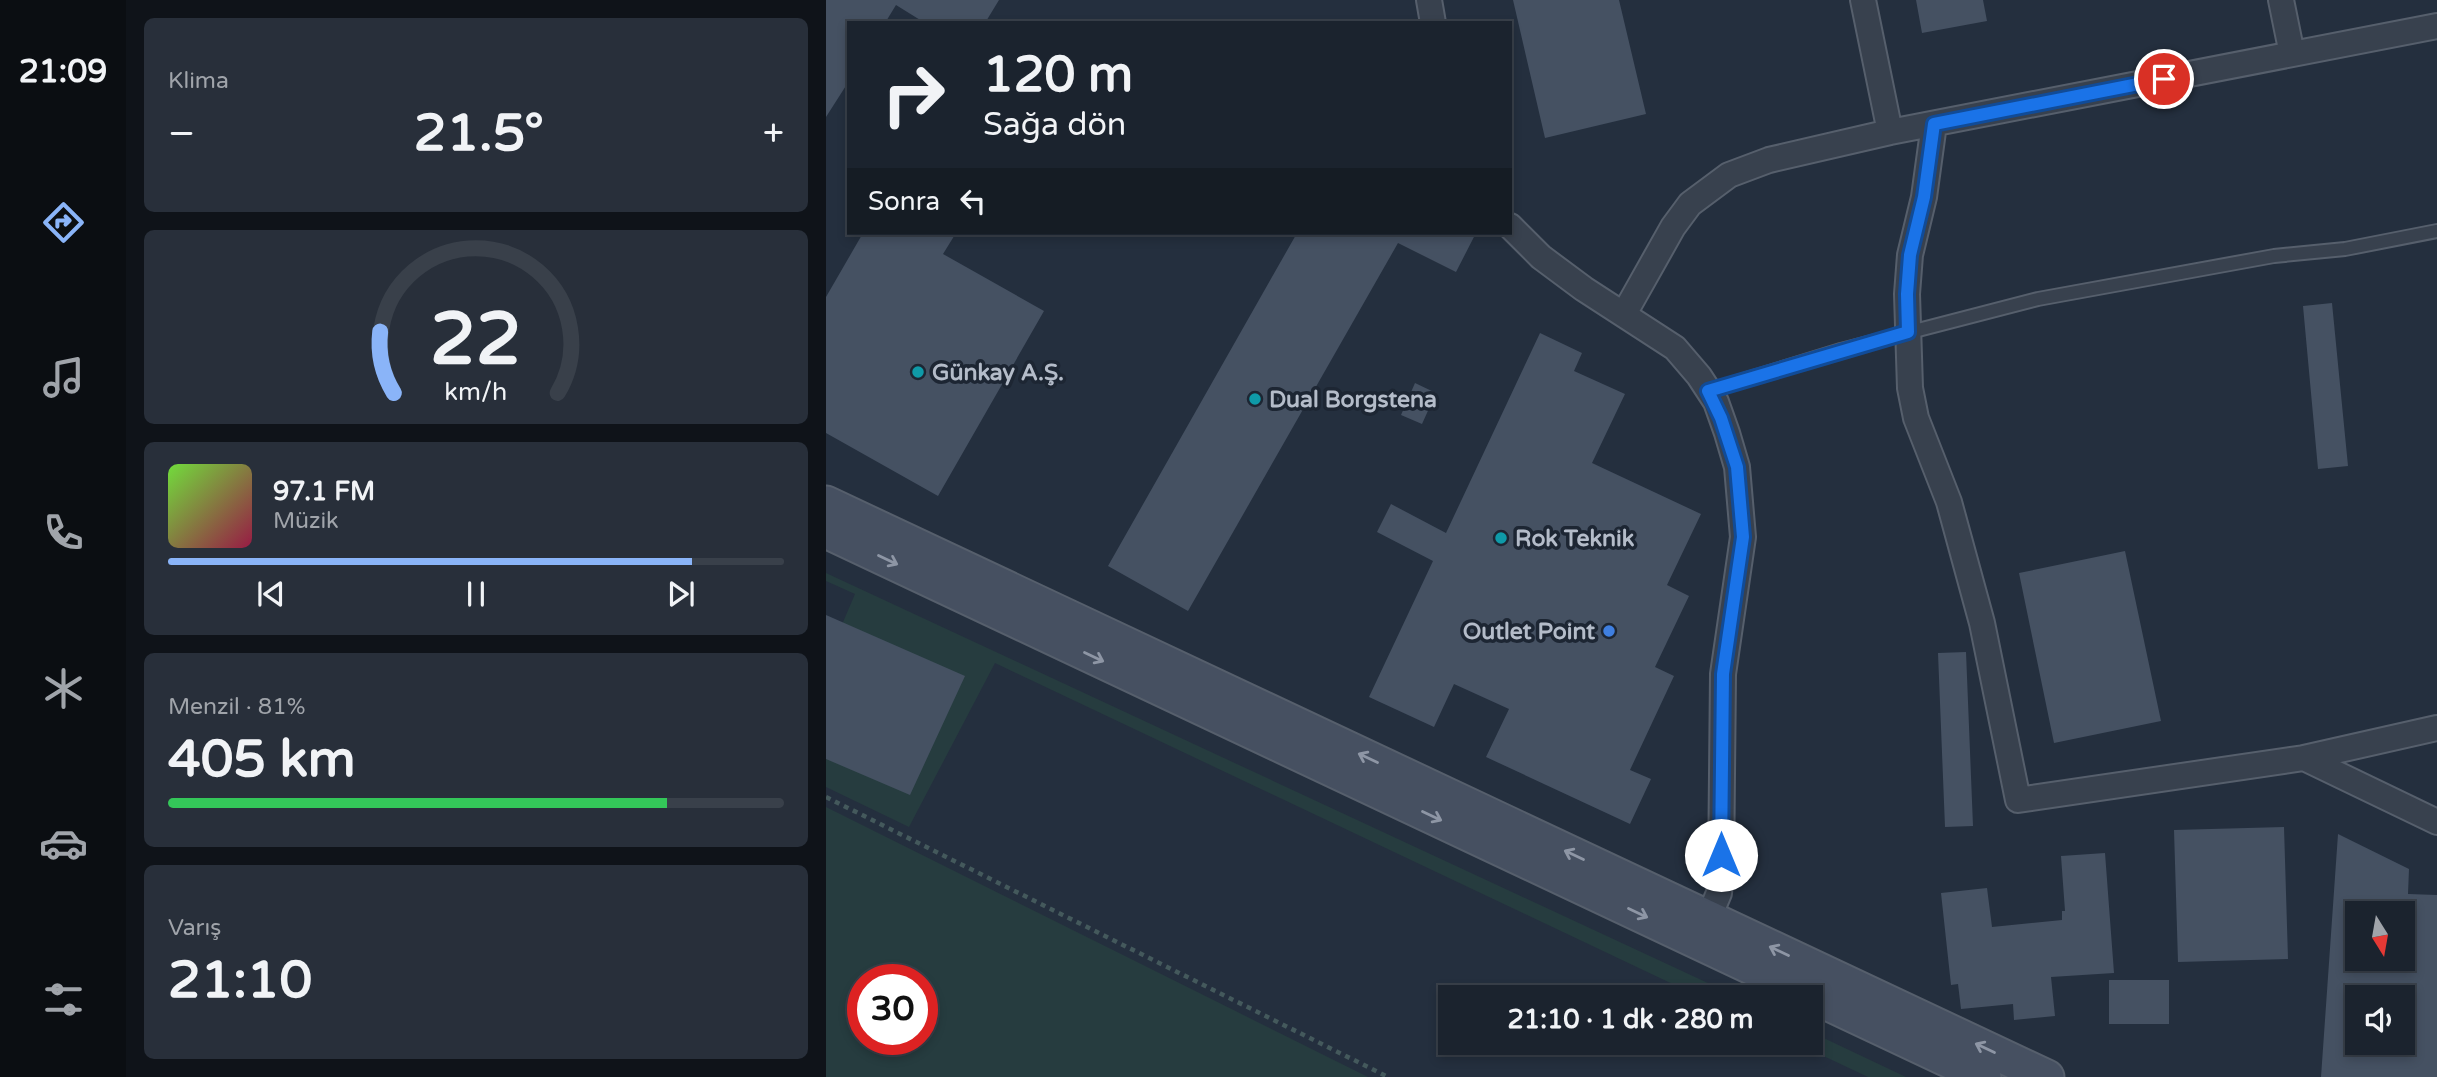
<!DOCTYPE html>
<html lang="tr">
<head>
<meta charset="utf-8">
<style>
  :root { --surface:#1b232e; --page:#282f3a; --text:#f1f3f6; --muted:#a0a4aa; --line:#39404a; --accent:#8ab4f8 }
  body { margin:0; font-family:"Varela Round",sans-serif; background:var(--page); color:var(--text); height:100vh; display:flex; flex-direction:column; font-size:26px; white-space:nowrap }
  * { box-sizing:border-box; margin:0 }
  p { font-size:23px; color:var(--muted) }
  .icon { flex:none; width:38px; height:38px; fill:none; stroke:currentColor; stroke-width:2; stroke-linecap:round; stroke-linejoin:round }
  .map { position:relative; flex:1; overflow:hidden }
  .drawer { display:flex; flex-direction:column; gap:18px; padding:18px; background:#0f1319; width:700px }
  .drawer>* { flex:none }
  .top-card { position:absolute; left:21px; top:21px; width:665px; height:214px; border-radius:0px; box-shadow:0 4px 10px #0003,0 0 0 2px var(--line); background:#1b232e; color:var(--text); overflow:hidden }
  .needle { width:46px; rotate:169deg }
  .fabs { position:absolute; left:1519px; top:901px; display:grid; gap:14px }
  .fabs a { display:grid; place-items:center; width:70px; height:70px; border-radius:0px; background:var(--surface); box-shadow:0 4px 10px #0003,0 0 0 2px var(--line); font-size:35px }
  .speed { position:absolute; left:21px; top:964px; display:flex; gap:14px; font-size:35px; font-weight:700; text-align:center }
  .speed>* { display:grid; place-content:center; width:91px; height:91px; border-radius:50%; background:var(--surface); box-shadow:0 4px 10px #0003,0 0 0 2px var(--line); line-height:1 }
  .speed .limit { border:10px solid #d22; background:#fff; color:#111 }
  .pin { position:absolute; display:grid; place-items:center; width:60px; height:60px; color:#fff; margin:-30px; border:4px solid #fff; border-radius:50%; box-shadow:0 2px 7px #0007 }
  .me { position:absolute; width:77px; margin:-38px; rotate:0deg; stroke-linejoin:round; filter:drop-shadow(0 0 5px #0008) }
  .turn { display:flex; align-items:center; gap:24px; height:147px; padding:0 21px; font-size:32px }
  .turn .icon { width:91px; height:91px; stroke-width:2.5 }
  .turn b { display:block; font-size:49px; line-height:60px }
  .then { display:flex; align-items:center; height:66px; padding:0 21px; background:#0003; gap:14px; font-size:26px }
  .big { font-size:52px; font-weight:700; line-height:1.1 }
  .drawer .card { flex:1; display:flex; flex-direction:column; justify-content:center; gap:10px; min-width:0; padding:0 24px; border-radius:10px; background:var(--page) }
  .drawer .dial { align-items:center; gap:0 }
  .dial svg { height:182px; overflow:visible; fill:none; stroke:var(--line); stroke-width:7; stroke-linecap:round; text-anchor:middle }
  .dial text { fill:var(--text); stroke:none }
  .song { display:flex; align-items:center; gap:21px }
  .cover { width:84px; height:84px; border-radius:10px; background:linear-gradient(135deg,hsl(100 70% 55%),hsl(340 70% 35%)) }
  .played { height:7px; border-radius:4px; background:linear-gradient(90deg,var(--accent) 85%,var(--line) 85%) }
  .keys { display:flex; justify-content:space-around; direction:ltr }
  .heat { display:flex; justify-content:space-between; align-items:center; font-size:38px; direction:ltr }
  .charge { height:10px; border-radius:5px; background:linear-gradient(90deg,#34c759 81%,var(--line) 0) }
  .trip { position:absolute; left:612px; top:985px; width:385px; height:70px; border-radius:0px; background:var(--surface); box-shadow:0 4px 10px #0003,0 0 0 2px var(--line); font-weight:700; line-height:70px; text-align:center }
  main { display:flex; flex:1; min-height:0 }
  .menu { display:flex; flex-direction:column; width:126px; justify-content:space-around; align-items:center; background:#0b0e12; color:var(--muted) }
  .menu .icon { width:49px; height:49px }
  .menu .active { color:var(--accent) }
  .menu b { font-size:32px; color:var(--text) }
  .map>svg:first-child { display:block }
  .green { fill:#263c3f; fill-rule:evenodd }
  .building { fill:#455162; fill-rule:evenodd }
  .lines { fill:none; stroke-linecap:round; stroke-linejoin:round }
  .service-casing { stroke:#565f6c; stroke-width:16 }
  .minor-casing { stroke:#565f6c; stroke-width:28 }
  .secondary-casing { stroke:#565f6c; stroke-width:37 }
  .path { stroke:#44595c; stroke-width:4.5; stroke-dasharray:5 5; stroke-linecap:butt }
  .service { stroke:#38414e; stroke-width:12 }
  .minor { stroke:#38414e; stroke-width:24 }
  .secondary { stroke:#465061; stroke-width:33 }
  .oneway { stroke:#8e96a5 }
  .route-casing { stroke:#114b97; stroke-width:18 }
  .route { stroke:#1a73e8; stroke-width:12 }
  .culture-dot { fill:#0f9aa8; stroke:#1d2633; stroke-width:2.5 }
  .shop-dot { fill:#3f7fe0; stroke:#1d2633; stroke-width:2.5 }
  .labels { text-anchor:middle; stroke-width:7; stroke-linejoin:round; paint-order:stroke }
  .poi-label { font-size:23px; font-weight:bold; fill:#b4bcc9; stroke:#1d2633; text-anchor:start }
</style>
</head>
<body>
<main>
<nav class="menu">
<b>21:09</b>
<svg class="icon active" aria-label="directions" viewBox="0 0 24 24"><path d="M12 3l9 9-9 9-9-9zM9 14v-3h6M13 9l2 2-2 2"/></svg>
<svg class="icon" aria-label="music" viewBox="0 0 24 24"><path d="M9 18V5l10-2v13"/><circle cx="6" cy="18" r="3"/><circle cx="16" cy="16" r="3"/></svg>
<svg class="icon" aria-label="phone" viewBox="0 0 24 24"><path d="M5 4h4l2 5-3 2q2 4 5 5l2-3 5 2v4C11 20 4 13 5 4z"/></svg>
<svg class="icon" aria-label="climate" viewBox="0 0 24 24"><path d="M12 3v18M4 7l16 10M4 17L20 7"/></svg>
<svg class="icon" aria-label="car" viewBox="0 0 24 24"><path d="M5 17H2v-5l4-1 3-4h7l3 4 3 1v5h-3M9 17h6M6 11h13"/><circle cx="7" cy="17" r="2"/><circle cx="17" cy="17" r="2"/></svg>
<svg class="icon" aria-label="filters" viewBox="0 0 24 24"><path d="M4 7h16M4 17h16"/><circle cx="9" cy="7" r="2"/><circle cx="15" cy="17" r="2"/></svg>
</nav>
<section class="drawer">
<div class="card"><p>Klima</p>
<div class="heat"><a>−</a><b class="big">21.5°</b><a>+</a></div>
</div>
<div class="card dial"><svg viewBox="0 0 100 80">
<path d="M14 69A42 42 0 1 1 86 69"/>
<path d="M14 69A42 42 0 0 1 8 42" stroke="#8ab4f8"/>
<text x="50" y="56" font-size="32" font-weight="700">22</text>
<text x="50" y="72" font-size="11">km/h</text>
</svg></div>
<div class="card">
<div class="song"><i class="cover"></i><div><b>97.1 FM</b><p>Müzik</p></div></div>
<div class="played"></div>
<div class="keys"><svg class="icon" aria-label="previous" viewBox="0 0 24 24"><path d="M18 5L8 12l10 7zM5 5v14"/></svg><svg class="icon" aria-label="pause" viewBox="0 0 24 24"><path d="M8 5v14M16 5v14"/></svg><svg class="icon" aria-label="next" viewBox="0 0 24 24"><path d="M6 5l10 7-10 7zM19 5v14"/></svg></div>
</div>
<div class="card"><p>Menzil · 81%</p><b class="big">405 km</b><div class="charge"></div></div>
<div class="card"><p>Varış</p><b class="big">21:10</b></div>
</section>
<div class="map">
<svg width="1611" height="1077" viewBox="0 0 1611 1077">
  <rect width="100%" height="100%" fill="#242f3e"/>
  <path class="green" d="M0,573L912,997H874L169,663L83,827L0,787V662L29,594L0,581Z
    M0,807L542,1077H0ZM37,980H96V1040H37Z
    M985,1032L1080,1077H1042L970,1043H985Z"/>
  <path class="building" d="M0,0H173L159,23H99L70,5L59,23H23V81L0,117Z
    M687,0H793L820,114L719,138Z
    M1090,0H1157L1161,21L1096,33Z
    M37,233H130L117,254L218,311L112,496L0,433V297Z
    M471,233H650L630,272L572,243L362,611L282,566Z
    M1506,303L1522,466L1492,469L1477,306Z
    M714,333L756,353L748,371L799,394L766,463L875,514L841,585L863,596L829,667L848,676L804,770L825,779L804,824L660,757L683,709L628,684L608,727L543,697L607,561L551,532L565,504L620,533Z
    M589,383L610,393L596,424L575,415Z
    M1299,551L1335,721L1228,743L1193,573Z
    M0,615L139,676L84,795L0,759Z
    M1140,652L1147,826L1119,827L1112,653Z
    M1458,827L1462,959L1352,962L1348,830Z
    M1512,834L1583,869L1582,894L1611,895V1077H1495ZM1531,914H1577V959H1531ZM1531,998H1577V1043H1531Z
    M1279,853L1288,973L1225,977L1229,1016L1188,1020L1187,1004L1135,1009L1132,984L1125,985L1115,893L1161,888L1166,927L1236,920V911H1239L1235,856Z
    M1283,980H1343V1024H1283Z"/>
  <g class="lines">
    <defs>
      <path id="service" d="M882,391L1015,350L1212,299L1448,256L1519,249L1611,231"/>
      <path id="minor" d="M603,0L607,23
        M1037,0L1064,132
        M1455,0L1466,54
        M1108,124L1098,197L1084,255L1081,294L1084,388L1090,418L1123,502L1156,623L1192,800L1478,758L1611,822
        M684,226L715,257L758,289L849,348L873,376L890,402L901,433L911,467L917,537L897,674L895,874L893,893L877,931
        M798,314L847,227L864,204L903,175L943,160L1064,132L1611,26
        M1478,758L1611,728"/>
      <path id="secondary" d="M0,503L1221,1077
        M0,531L1158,1077"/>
    </defs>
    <use href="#service" class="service-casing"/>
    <use href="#minor" class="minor-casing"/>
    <use href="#secondary" class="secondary-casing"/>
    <path class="path" d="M0,797L562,1077"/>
    <use href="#service" class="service"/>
    <use href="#minor" class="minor"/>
    <use href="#secondary" class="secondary"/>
  </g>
  <defs><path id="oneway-shaft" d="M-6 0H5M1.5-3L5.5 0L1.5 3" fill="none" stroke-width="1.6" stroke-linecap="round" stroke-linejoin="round" transform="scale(1.75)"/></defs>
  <g class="oneway">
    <use href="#oneway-shaft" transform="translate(62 560) rotate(25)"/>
    <use href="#oneway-shaft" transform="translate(268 657) rotate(25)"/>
    <use href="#oneway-shaft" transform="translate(542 758) rotate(-155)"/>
    <use href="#oneway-shaft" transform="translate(606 816) rotate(25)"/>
    <use href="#oneway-shaft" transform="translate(748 855) rotate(-155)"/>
    <use href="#oneway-shaft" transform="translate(812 913) rotate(25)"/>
    <use href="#oneway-shaft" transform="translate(953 951) rotate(-155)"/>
    <use href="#oneway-shaft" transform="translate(1159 1048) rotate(-155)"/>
  </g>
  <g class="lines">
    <defs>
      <path id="route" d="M895,855L897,674L917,537L911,467L895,418L882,391L1082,332L1081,294L1084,255L1098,197L1108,124L1338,79"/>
    </defs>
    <use href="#route" class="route-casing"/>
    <use href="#route" class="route"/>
  </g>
  <g class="culture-dot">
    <circle cx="92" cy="372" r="7"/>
    <circle cx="429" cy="399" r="7"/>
    <circle cx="675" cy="538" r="7"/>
  </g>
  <circle class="shop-dot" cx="783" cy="631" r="7"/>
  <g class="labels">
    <g class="poi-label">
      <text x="106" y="380">Günkay A.Ş.</text>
      <text x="443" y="407">Dual Borgstena</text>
      <text x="689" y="546">Rok Teknik</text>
      <text x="769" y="639" text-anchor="end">Outlet Point</text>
    </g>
  </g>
</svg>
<div class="fabs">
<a><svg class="needle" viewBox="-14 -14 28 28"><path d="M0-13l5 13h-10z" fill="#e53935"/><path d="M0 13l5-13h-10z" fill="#a0a4aa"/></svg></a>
<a><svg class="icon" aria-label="sound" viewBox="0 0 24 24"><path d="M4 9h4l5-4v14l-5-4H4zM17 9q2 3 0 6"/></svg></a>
</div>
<div class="speed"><div class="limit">30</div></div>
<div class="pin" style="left:1338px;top:79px;background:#d93025"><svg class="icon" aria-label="arrive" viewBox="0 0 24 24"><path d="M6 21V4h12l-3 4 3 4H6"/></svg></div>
<svg class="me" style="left:895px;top:855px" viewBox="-20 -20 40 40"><circle r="19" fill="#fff"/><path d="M0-13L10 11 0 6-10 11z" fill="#1a73e8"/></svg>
<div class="trip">21:10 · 1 dk · 280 m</div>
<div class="top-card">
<div class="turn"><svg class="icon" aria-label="right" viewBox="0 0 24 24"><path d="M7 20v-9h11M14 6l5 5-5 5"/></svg><div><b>120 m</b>Sağa dön</div></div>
<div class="then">Sonra<svg class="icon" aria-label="left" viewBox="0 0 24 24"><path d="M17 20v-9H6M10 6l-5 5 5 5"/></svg></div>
</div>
</div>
</main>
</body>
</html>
